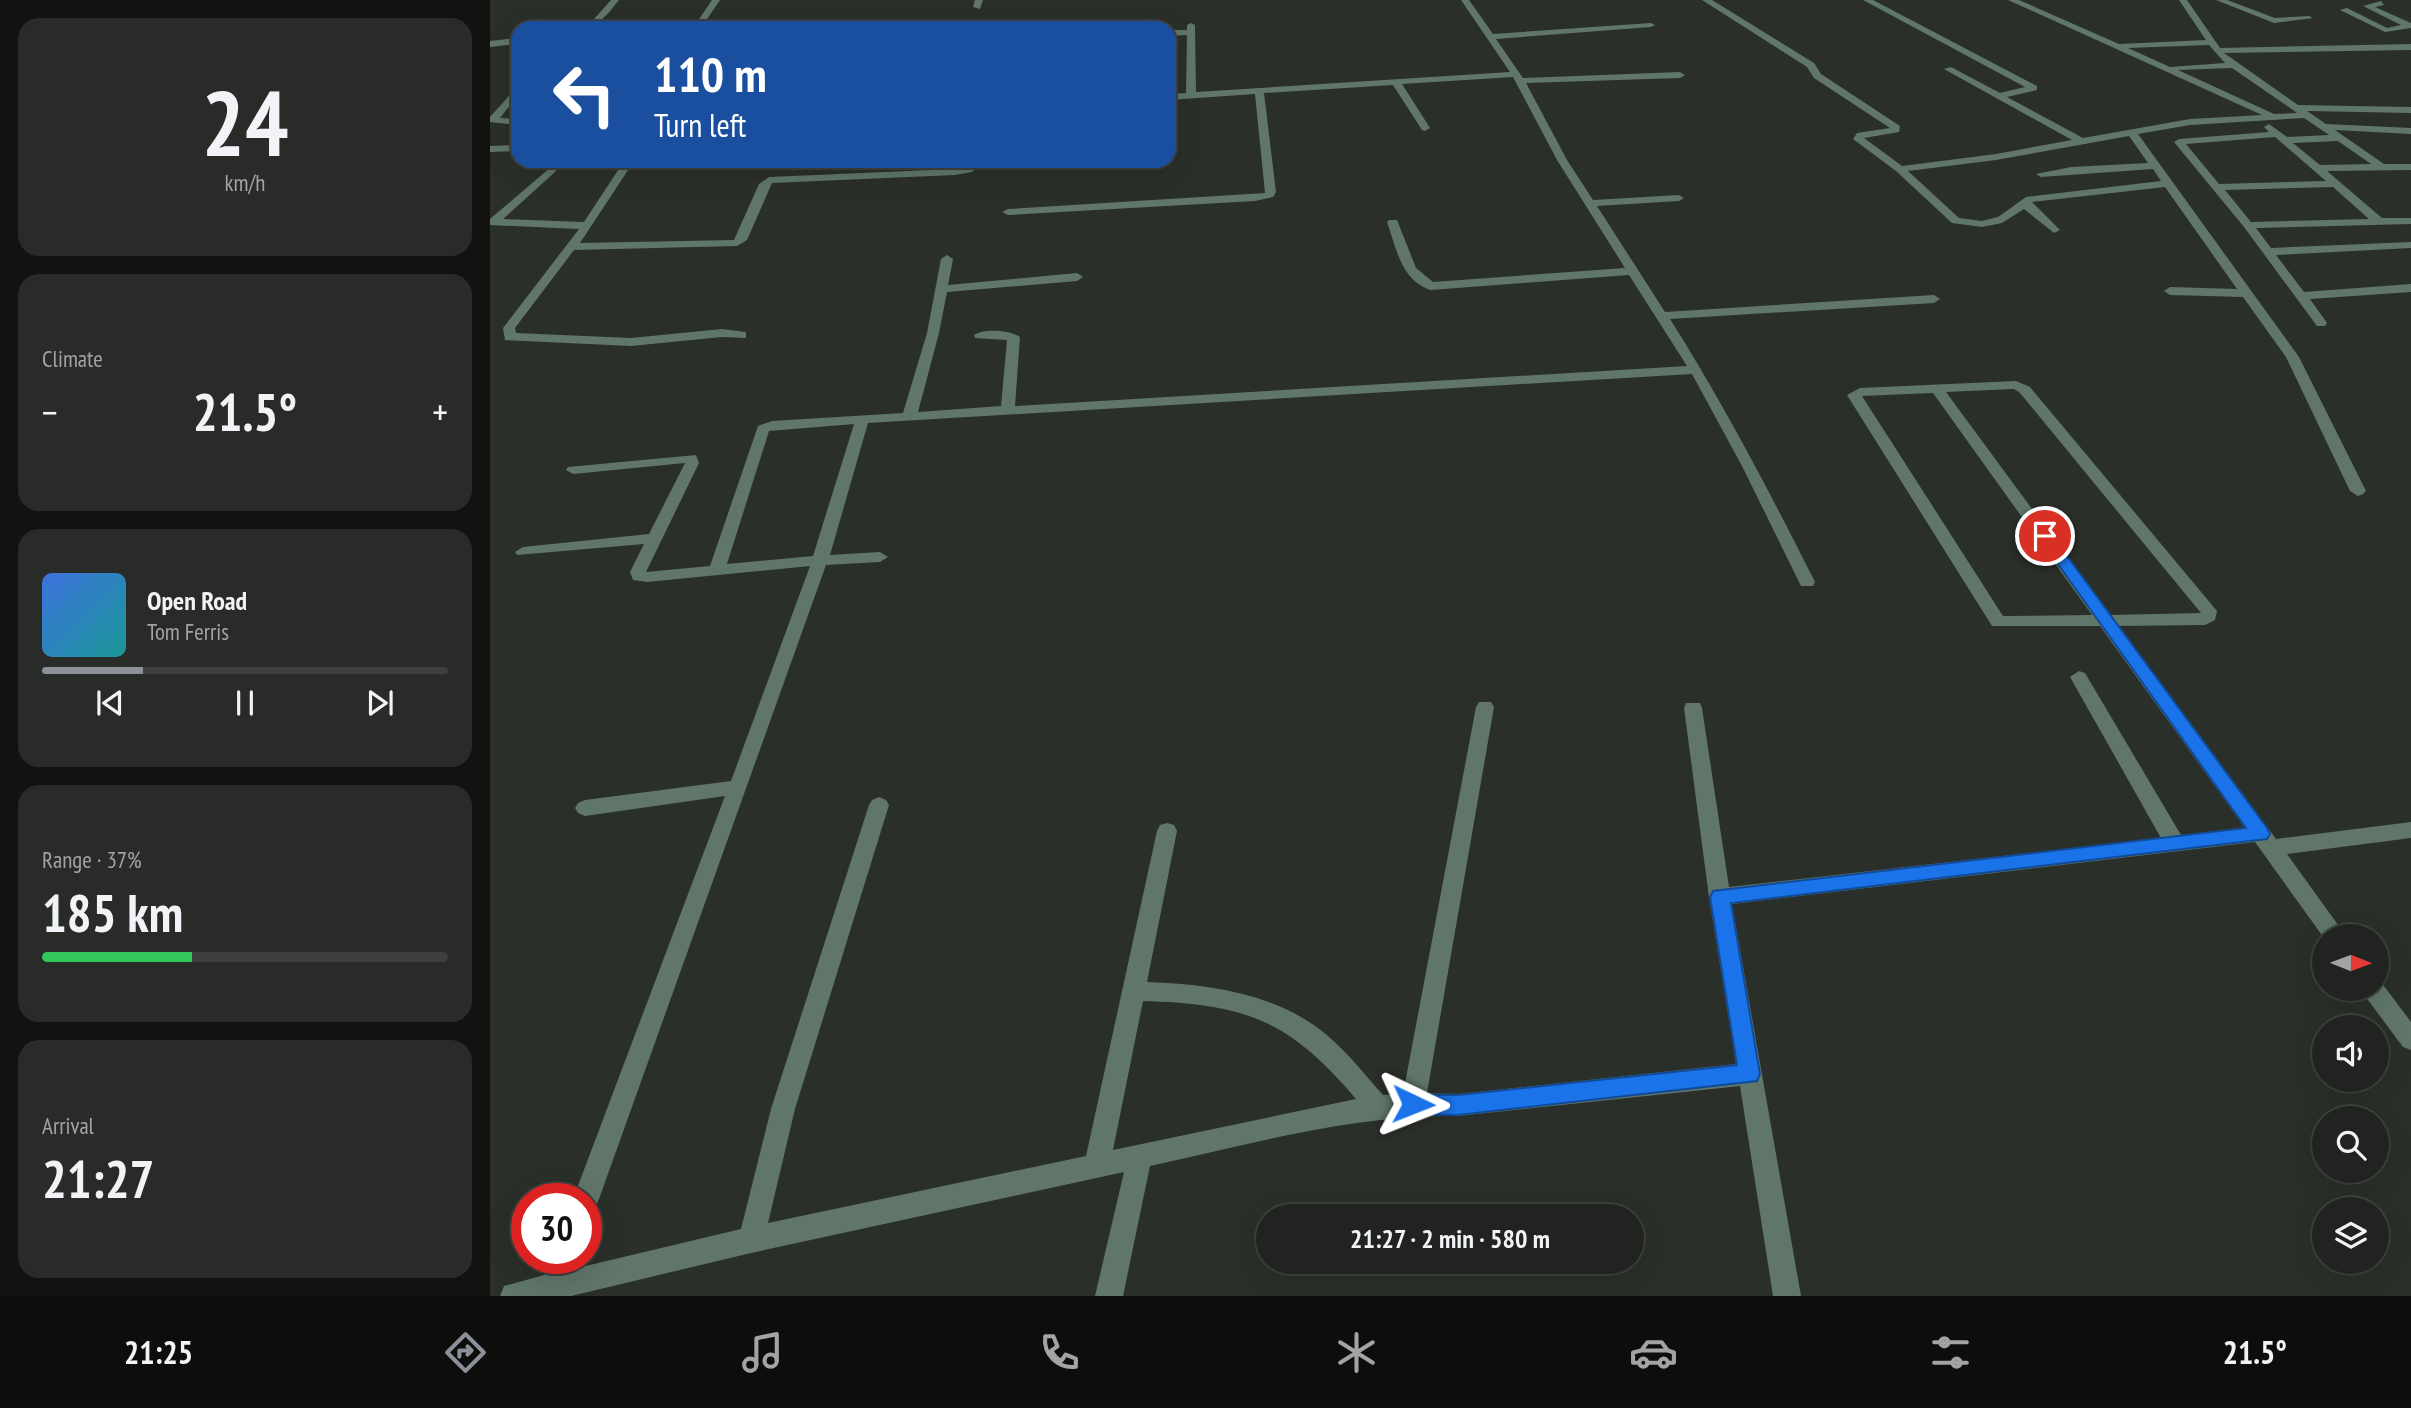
<!DOCTYPE html>
<html lang="en">
<head>
<meta charset="utf-8">
<style>
  :root { --surface:#20231f; --page:#282b28; --text:#f1f3f6; --muted:#a2a4a4; --line:#3d403d; --accent:#8c9099 }
  body { margin:0; font-family:"PT Sans Narrow",sans-serif; background:var(--page); color:var(--text); height:100vh; display:flex; flex-direction:column; font-size:26px; white-space:nowrap }
  * { box-sizing:border-box; margin:0 }
  p { font-size:23px; color:var(--muted) }
  .icon { flex:none; width:38px; height:38px; fill:none; stroke:currentColor; stroke-width:2; stroke-linecap:round; stroke-linejoin:round }
  .map { position:relative; flex:1; overflow:hidden }
  .details { display:flex; flex-direction:column; gap:18px; padding:18px; background:#121311; width:490px }
  .details>* { flex:none }
  .top-card { position:absolute; left:21px; top:21px; width:665px; height:147px; border-radius:21px; box-shadow:0 7px 28px #0002,0 0 0 2px var(--line); background:#1a4fa0; color:#fff; overflow:hidden }
  .needle { width:46px; rotate:91deg }
  .tools { position:absolute; left:1822px; top:924px; display:grid; gap:14px }
  .tools a { display:grid; place-items:center; width:77px; height:77px; border-radius:50%; background:var(--surface); box-shadow:0 7px 28px #0002,0 0 0 2px var(--line); font-size:35px }
  .speed { position:absolute; left:21px; top:1183px; display:flex; gap:14px; font-size:35px; font-weight:700; text-align:center }
  .speed>* { display:grid; place-content:center; width:91px; height:91px; border-radius:50%; background:var(--surface); box-shadow:0 7px 28px #0002,0 0 0 2px var(--line); line-height:1 }
  .speed .limit { border:10px solid #d22; background:#fff; color:#111 }
  .pin { position:absolute; display:grid; place-items:center; width:60px; height:60px; color:#fff; margin:-30px; border:4px solid #fff; border-radius:50%; box-shadow:0 2px 7px #0007 }
  .me { position:absolute; width:77px; margin:-38px; rotate:92deg; stroke-linejoin:round; filter:drop-shadow(0 0 5px #0008) }
  .turn { display:flex; align-items:center; gap:24px; height:147px; padding:0 28px; font-size:32px }
  .turn .icon { width:91px; height:91px; stroke-width:2.5 }
  .turn b { display:block; font-size:49px; line-height:60px }
  .big { font-size:52px; font-weight:600; line-height:1.1 }
  .details .tile { flex:1; display:flex; flex-direction:column; justify-content:center; gap:10px; min-width:0; padding:0 24px; border-radius:21px; background:var(--page) }
  .details .dial { align-items:center; gap:0 }
  .dial b { font-size:91px; line-height:1 }
  .song { display:flex; align-items:center; gap:21px }
  .cover { width:84px; height:84px; border-radius:10px; background:linear-gradient(135deg,hsl(220 70% 55%),hsl(180 70% 35%)) }
  .played { height:7px; border-radius:4px; background:linear-gradient(90deg,var(--accent) 25%,var(--line) 25%) }
  .keys { display:flex; justify-content:space-around; direction:ltr }
  .heat { display:flex; justify-content:space-between; align-items:center; font-size:38px; direction:ltr }
  .charge { height:10px; border-radius:5px; background:linear-gradient(90deg,#34c759 37%,var(--line) 0) }
  .trip { position:absolute; left:766px; top:1204px; width:388px; height:70px; border-radius:35px; background:var(--surface); box-shadow:0 7px 28px #0002,0 0 0 2px var(--line); font-weight:600; line-height:70px; text-align:center }
  .menu { display:flex; height:112px; justify-content:space-around; align-items:center; background:#0d0e0c; color:var(--muted) }
  .menu .icon { width:49px; height:49px }
  .menu .selected { color:var(--accent) }
  .menu b { font-size:32px; color:var(--text) }
  main { display:flex; flex:1; min-height:0 }
  .map>svg:first-child { display:block }
  .lines { fill:none; stroke-linecap:round; stroke-linejoin:round }
  .minor { fill:#5f7669; fill-rule:evenodd }
  .route { fill:#1a73e8; stroke:#114b97; stroke-width:2 }
</style>
</head>
<body>
<main>
<section class="details">
<div class="tile dial"><b>24</b><p>km/h</p></div>
<div class="tile"><p>Climate</p>
<div class="heat"><a>−</a><b class="big">21.5°</b><a>+</a></div>
</div>
<div class="tile">
<div class="song"><i class="cover"></i><div><b>Open Road</b><p>Tom Ferris</p></div></div>
<div class="played"></div>
<div class="keys"><svg class="icon" aria-label="previous" viewBox="0 0 24 24"><path d="M18 5L8 12l10 7zM5 5v14"/></svg><svg class="icon" aria-label="pause" viewBox="0 0 24 24"><path d="M8 5v14M16 5v14"/></svg><svg class="icon" aria-label="next" viewBox="0 0 24 24"><path d="M6 5l10 7-10 7zM19 5v14"/></svg></div>
</div>
<div class="tile"><p>Range · 37%</p><b class="big">185 km</b><div class="charge"></div></div>
<div class="tile"><p>Arrival</p><b class="big">21:27</b></div>
</section>
<div class="map">
<svg width="1921" height="1296" viewBox="0 0 1921 1296">
  <rect width="100%" height="100%" fill="#2b2f29"/>
  <g class="lines">
    <path class="minor" d="M121,0H129C117,15 108,28 88,28L104,19Z
      M222,0H230L211,28H203Z
      M485,0H493L490,9L483,7Z
      M971,0H979L1003,34L1161,23L1165,25L1161,27L1006,39L1033,78L1190,72L1195,75L1190,78L1036,83L1077,160L1103,200L1189,195L1194,198L1189,201L1107,206L1175,312L1444,295L1450,299L1444,303L1180,319C1234,404 1280,493 1325,582L1323,586H1311L1309,582L1252,466L1202,374L378,423L340,555L390,552L398,557L390,562L336,565L109,1199L105,1208L96,1211V1199H83L235,796L95,816L88,813L85,808L88,803L95,800L241,781L320,566L157,582L143,580L140,572L154,544L27,555L25,552L33,547L159,534L195,463L83,474L76,470L78,467L206,455L209,463L156,572L220,566L268,426L282,421L413,413L437,333L451,259L457,255L463,259L458,285L587,273L593,277L587,281L457,292L449,333L428,412L511,406L517,340L485,338L484,335C493,328 521,330 530,337L525,406L1197,366L1139,275L941,290C911,281 906,247 897,222L899,220H907L926,268L943,282L1135,268L1067,160L1023,77L912,84L940,128L935,131L932,130L903,85L774,93L786,192L783,197L765,201L518,215L512,212L518,209L775,193L765,94L679,100V94L696,93L697,35L679,36V30H697V25L701,23L705,25L706,92L1020,72ZM364,424L323,556L237,564L279,431Z
      M1212,0H1222L1324,63L1331,74L1410,126L1409,132L1374,138L1412,166L1506,154L1582,140L1454,69L1461,67L1510,93L1535,87L1373,0H1383L1547,86V90L1517,97L1593,138L1700,119L1772,115L1518,0H1529L1629,44L1716,40L1689,0H1697L1730,48L1921,44V50L1734,53L1808,105L1921,107V113L1817,111L1836,124L1921,128V134L1845,130L1894,164H1921V170L1837,171L1892,218H1921V224L1766,228L1781,248L1921,242V248L1786,255L1814,292L1921,284V292L1820,299L1837,323L1835,326H1827L1754,227L1684,142L1689,139L1779,132L1774,127L1779,124L1797,137L1839,135L1814,118L1700,125L1648,134L1809,357L1876,491L1873,494L1868,496L1860,491L1796,357L1753,297L1680,295L1674,291L1680,287L1747,289L1675,187L1542,202L1570,230L1564,233L1534,209L1512,223L1492,227L1462,223L1406,171L1363,139L1367,133L1400,128L1324,78L1317,67ZM1719,45L1735,63L1680,67L1638,48ZM1742,68L1803,110L1807,113L1784,114L1688,70ZM1639,136L1658,163L1581,167L1546,174L1551,177L1663,169L1671,181L1536,197L1508,217L1492,221L1469,218L1418,171L1506,160ZM1785,137L1836,181L1729,184L1696,144ZM1848,141L1881,164L1830,165L1803,143ZM1843,187L1879,219L1761,222L1735,190Z
      M1726,0H1737L1785,18L1819,16L1823,18L1784,23Z
      M1891,1L1894,5L1885,7L1921,23V28L1895,32L1850,10L1857,8L1897,28L1911,25L1873,6Z
      M485,20L488,24L401,28L405,26Z
      M277,26H306L310,28H273Z
      M28,38V44L0,47V41Z
      M28,86V95L10,118L28,119V125L0,122V117Z
      M28,145V151L0,152V146Z
      M134,161H144L90,243L244,240L269,184L279,177L465,169L475,167L482,161H493L482,172L465,175L282,183L257,240L247,246L84,250L25,328L26,333L141,338L232,329L256,332V338L232,337L141,346L15,340L13,328L89,229L0,225V219L61,167L66,170L65,172L13,219L94,222Z
      M1526,381L1540,387L1727,611L1725,620L1715,625L1629,626L1786,839L1921,822V838L1797,854L1856,936L1834,938L1765,842L1242,904L1311,1296H1283L1250,1086L968,1116C864,1114 762,1144 660,1166L633,1296H605L634,1172L261,1253L81,1296H10L14,1286L54,1275L61,1258H87L83,1269L251,1229L281,1109L379,805L382,800L389,797L396,800L399,805L305,1109L278,1223L596,1156L667,831L670,825L677,823L684,825L687,831L657,982C720,984 789,994 838,1036C859,1054 875,1075 893,1095L913,1094L986,707L989,702H1001L1004,707L937,1093L968,1094L1246,1064L1219,897L1194,708L1196,703H1210L1212,708L1239,887L1671,838L1580,677L1589,671L1595,673L1691,835L1755,828L1610,626H1502L1357,395L1370,388ZM1524,389L1530,393L1711,613L1620,615L1456,392ZM1443,393L1602,615L1513,616L1372,396ZM653,1001C756,1004 799,1020 866,1099L623,1150Z
      M1886,981L1891,982L1921,1022V1050L1913,1047L1875,996L1872,989H1886Z"/>
  </g>
  <path class="route" d="M1555,531L1560,533L1777,828L1780,834L1777,839L1241,903L1270,1074L1267,1081L968,1115H923L915,1112L912,1104L915,1097L923,1094L968,1095L1247,1065L1220,897L1223,891L1756,828L1548,536Z"/>
</svg>
<div class="tools">
<a><svg class="needle" viewBox="-14 -14 28 28"><path d="M0-13l5 13h-10z" fill="#e53935"/><path d="M0 13l5-13h-10z" fill="#a2a4a4"/></svg></a>
<a><svg class="icon" aria-label="sound" viewBox="0 0 24 24"><path d="M4 9h4l5-4v14l-5-4H4zM17 9q2 3 0 6"/></svg></a>
<a><svg class="icon" aria-label="search" viewBox="0 0 24 24"><circle cx="10" cy="10" r="6"/><path d="M15 15l6 6"/></svg></a>
<a><svg class="icon" aria-label="layers" viewBox="0 0 24 24"><path d="M12 4l9 5-9 5-9-5zM3 14l9 5 9-5"/></svg></a>
</div>
<div class="speed"><div class="limit">30</div></div>
<div class="pin" style="left:1555px;top:536px;background:#d93025"><svg class="icon" aria-label="arrive" viewBox="0 0 24 24"><path d="M6 21V4h12l-3 4 3 4H6"/></svg></div>
<svg class="me" style="left:923px;top:1104px" viewBox="-20 -20 40 40"><path d="M0-17L14 15 0 8-14 15z" fill="#1a73e8" stroke="#fff" stroke-width="4"/></svg>
<div class="trip">21:27 · 2 min · 580 m</div>
<div class="top-card">
<div class="turn"><svg class="icon" aria-label="left" viewBox="0 0 24 24"><path d="M17 20v-9H6M10 6l-5 5 5 5"/></svg><div><b>110 m</b>Turn left</div></div>
</div>
</div>
</main>
<nav class="menu">
<b>21:25</b>
<svg class="icon selected" aria-label="directions" viewBox="0 0 24 24"><path d="M12 3l9 9-9 9-9-9zM9 14v-3h6M13 9l2 2-2 2"/></svg>
<svg class="icon" aria-label="music" viewBox="0 0 24 24"><path d="M9 18V5l10-2v13"/><circle cx="6" cy="18" r="3"/><circle cx="16" cy="16" r="3"/></svg>
<svg class="icon" aria-label="phone" viewBox="0 0 24 24"><path d="M5 4h4l2 5-3 2q2 4 5 5l2-3 5 2v4C11 20 4 13 5 4z"/></svg>
<svg class="icon" aria-label="climate" viewBox="0 0 24 24"><path d="M12 3v18M4 7l16 10M4 17L20 7"/></svg>
<svg class="icon" aria-label="car" viewBox="0 0 24 24"><path d="M5 17H2v-5l4-1 3-4h7l3 4 3 1v5h-3M9 17h6M6 11h13"/><circle cx="7" cy="17" r="2"/><circle cx="17" cy="17" r="2"/></svg>
<svg class="icon" aria-label="filters" viewBox="0 0 24 24"><path d="M4 7h16M4 17h16"/><circle cx="9" cy="7" r="2"/><circle cx="15" cy="17" r="2"/></svg>
<b>21.5°</b>
</nav>
</body>
</html>
